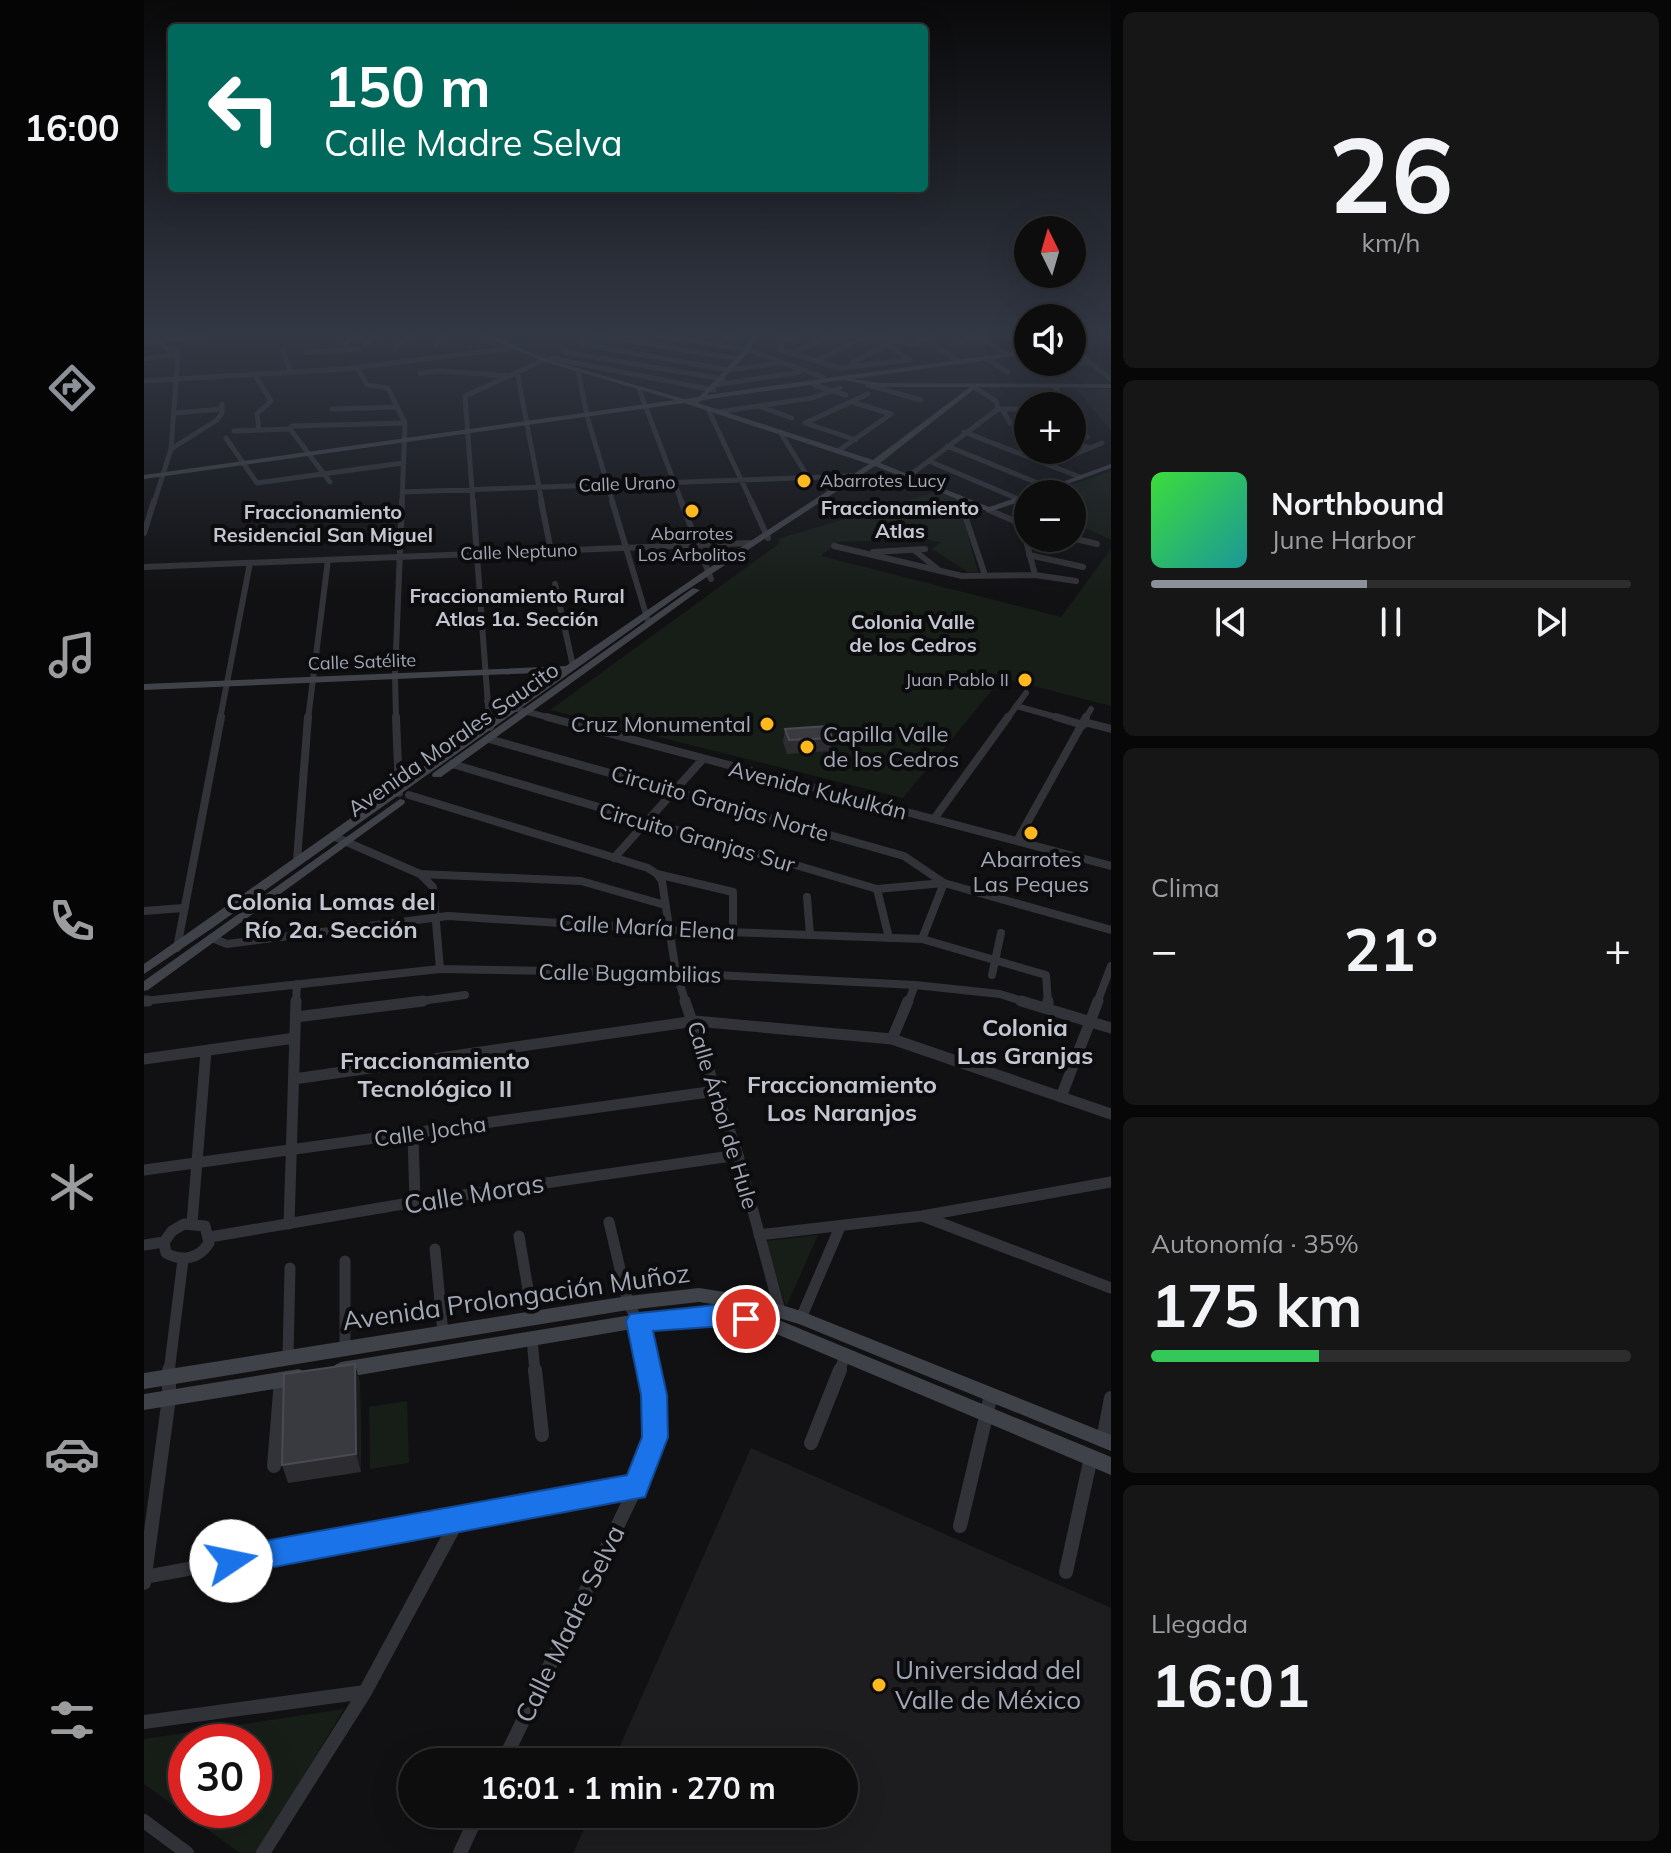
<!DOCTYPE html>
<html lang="es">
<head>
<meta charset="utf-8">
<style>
  :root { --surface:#0d0d0e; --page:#161617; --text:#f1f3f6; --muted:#9a9c9e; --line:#2d2d2e; --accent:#8c9099 }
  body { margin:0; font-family:Mulish,sans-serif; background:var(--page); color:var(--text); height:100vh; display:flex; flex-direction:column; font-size:30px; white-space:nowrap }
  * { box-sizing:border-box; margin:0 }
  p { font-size:26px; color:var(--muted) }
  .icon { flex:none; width:44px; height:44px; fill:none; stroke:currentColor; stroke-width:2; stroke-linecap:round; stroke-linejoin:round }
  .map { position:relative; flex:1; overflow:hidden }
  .drawer { display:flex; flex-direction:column; gap:12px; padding:12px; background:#070708; width:560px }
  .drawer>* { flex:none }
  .banner { position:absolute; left:24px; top:24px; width:760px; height:168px; border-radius:8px; box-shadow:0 8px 32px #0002,0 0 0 2px var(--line); background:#00695c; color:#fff; overflow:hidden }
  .needle { width:52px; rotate:355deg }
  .controls { position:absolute; left:870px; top:216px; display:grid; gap:16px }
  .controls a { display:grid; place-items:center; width:72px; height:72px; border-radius:50%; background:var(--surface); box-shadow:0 8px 32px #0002,0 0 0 2px var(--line); font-size:40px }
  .speed { position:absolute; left:24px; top:1724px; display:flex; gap:16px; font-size:40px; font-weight:700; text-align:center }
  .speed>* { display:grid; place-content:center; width:104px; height:104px; border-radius:50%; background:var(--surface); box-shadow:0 8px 32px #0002,0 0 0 2px var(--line); line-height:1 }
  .speed .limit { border:12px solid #d22; background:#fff; color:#111 }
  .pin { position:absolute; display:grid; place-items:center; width:68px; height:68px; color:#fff; margin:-34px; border:4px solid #fff; border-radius:50%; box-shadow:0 2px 8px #0007 }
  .me { position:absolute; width:88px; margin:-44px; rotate:79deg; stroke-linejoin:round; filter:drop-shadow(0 0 6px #0008) }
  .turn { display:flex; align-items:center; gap:28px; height:168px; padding:0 24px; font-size:36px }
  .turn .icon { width:104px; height:104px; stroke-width:2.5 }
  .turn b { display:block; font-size:56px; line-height:68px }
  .big { font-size:60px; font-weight:700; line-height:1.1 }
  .drawer .card { flex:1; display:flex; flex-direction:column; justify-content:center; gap:12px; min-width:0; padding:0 28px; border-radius:12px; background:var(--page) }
  .drawer .dial { align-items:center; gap:0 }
  .dial b { font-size:104px; line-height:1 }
  .song { display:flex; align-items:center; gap:24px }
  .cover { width:96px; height:96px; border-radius:12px; background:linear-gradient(135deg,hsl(120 70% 55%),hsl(180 70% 35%)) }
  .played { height:8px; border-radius:4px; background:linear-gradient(90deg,var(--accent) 45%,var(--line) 45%) }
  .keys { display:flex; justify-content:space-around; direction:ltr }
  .heat { display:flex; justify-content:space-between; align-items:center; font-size:44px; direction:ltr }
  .charge { height:12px; border-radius:6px; background:linear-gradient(90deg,#34c759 35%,var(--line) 0) }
  .trip { position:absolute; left:254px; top:1748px; width:460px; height:80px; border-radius:40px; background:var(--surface); box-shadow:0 8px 32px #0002,0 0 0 2px var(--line); font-weight:700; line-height:80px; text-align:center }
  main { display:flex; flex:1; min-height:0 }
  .dock { display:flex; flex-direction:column; width:144px; justify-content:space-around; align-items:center; background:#050506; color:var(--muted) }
  .dock .icon { width:56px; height:56px }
  .dock .current { color:var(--accent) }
  .dock b { font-size:36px; color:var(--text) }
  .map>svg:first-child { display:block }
  .built { fill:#1d1d20 }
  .green { fill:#171e18; fill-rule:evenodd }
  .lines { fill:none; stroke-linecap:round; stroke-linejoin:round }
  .street-far4 { stroke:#323338; stroke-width:5 }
  .street-far3 { stroke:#323338; stroke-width:6 }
  .street-far2 { stroke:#323338; stroke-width:8 }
  .street-far1 { stroke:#323338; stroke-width:11 }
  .street { stroke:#323338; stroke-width:14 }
  .secondary { fill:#404249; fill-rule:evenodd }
  .wall { fill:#2d2d31 }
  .shaded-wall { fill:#1c1c1f }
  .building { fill:#393a3f; stroke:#4a4b52; stroke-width:2 }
  .route { fill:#1a73e8; stroke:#114b97; stroke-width:2 }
  .poi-dot { fill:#ffb81d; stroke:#0c0c0e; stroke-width:3 }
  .labels { text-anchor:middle; stroke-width:8; stroke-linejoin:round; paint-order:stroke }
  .far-poi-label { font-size:18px; fill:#a1a7b5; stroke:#0c0c0e; text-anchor:start }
  .far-street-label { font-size:18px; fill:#a1a7b5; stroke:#0c0c0e }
  .far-neighbourhood-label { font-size:20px; font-weight:bold; fill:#c3c6d1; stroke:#0c0c0e }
  .poi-label { font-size:22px; fill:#a1a7b5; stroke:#0c0c0e; text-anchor:end }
  .street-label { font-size:22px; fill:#a1a7b5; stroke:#0c0c0e }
  .neighbourhood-label { font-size:24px; font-weight:bold; fill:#c3c6d1; stroke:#0c0c0e }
  .near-street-label { font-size:26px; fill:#a1a7b5; stroke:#0c0c0e }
  .near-poi-label { font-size:26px; fill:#a1a7b5; stroke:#0c0c0e; text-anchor:start }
</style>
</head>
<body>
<main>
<nav class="dock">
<b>16:00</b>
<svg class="icon current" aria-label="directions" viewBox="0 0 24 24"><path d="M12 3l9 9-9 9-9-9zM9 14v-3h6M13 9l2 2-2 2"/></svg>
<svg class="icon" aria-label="music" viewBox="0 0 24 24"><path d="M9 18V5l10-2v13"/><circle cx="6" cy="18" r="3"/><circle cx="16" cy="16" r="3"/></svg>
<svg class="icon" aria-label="phone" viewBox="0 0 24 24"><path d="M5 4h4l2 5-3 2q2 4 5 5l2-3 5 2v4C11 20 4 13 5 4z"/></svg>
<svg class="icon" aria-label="climate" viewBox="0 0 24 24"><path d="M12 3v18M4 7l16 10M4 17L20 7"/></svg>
<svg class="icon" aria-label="car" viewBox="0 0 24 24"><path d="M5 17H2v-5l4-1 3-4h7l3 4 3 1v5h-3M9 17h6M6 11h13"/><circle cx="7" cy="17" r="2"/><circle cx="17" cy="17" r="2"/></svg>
<svg class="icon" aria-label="filters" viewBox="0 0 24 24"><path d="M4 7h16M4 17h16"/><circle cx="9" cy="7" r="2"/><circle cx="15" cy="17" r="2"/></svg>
</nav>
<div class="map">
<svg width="967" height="1853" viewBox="0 0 967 1853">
  <rect width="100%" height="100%" fill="#111113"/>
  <path class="built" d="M933,389H967V431Z
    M607,1448L967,1608V1853H429L447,1814H700V1762H469Z"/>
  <path class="green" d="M967,471V540L939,527L928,517V494L908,492Z
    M795,491L814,500L834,572H824L788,549L797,542L777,539L694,542L677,556L917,617L967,549V706L858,678L759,798L406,710L633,545L636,541L633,539Z
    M674,1235L642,1307L622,1241Z
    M263,1401L265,1463L226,1469L225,1407Z
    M200,1709L113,1853H96L0,1784V1739ZM42,1742H110V1810H42Z"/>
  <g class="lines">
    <path class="street-far4" d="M451,335L595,359
      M514,335L604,350L679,377
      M580,335L608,340
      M638,335L636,350L696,368L766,360
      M729,335L770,345L788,335
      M860,337L877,338
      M838,339L865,355
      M638,341L651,335
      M0,343L57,335
      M19,343L21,348L33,349L34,354
      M817,343L828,335
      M437,344L585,370L636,363
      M743,345L766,360
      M221,346L232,335
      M291,346L300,335
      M928,346L967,339
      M252,348L266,335
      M794,348L816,362
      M928,349L967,379
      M139,350L147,373
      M202,350L201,344L211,335
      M420,352L579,379
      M162,353L215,349
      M647,354L689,335
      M406,358L570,390
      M841,358L864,372
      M0,359L34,354
      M672,361L725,335
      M708,363L751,340
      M213,367L223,385L244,388L261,423L258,503
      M434,370L443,416L469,503
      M890,370L945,362
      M373,372L398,503
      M276,373L294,371L366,376
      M111,375L127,401L113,414L115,430
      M0,381L200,369L370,348
      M572,385L656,372
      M670,385L702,395
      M724,385L777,400
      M910,386L923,406
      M495,389L538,503
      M895,399H919
      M708,402L747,414
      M617,407L648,418
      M188,409L252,407
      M564,409L608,503
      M854,409H884
      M858,409L866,423
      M574,412L668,398L696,388
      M32,413L77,409
      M928,413L943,437
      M661,423L724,394
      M661,423L712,440
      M90,431L146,429
      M636,432L664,477
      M820,432L936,477
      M82,438L113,483L259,463
      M928,444L947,448
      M803,446L906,488
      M27,449L73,420L78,413V404
      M694,451L747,414
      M785,461L874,499
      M905,465L958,443
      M765,476L854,409L852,401L830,387
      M186,482L146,429L148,426L261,423
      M258,492L708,476
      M815,497L817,503
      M10,503L27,449L34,354
      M329,503L321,396L400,360"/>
    <path class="street-far3" d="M329,501L345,719
      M397,501L407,551
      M468,501L504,621
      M537,501L567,579
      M607,501L624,538
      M816,501L841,575
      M845,510L882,526
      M878,525L891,575
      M0,533L10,501
      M928,538L953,544
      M690,546L818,576L891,575L932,581
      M770,550L796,571
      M729,552L781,549
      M885,555L939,567
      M0,567L605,543
      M411,584L429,666
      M343,701L410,719
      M872,706L919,719
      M76,719L106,563
      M164,719L184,560
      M252,719L251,676L258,501
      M863,719L882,693
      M941,719L947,709"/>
    <path class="street-far2" d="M252,717L255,793
      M345,717L346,727
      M403,717L967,866
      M912,717L939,725
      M940,722L967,729
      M345,739L760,856L800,883L967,930
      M308,764L733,889L800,883
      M265,795L504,868L513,874L589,892V932
      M790,819L864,717
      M189,836L276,874L437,881L521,905
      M873,841L942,717
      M470,858L558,760
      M153,860L164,717
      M276,874L289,887L296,969
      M513,874L518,881L532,973L542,1003
      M733,889L745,938
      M663,897L666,935
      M0,911L39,908
      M68,938L83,944L304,916L527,930L778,939L902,975L904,1003
      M778,939L800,883
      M33,948L77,717
      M848,975L857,933
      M0,1001L296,969L532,973L771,985L856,994L884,1003
      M152,1003L153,984
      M263,1003L321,995
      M764,1003L771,985
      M953,1003L967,966"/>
    <path class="street-far1" d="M0,1001H4
      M541,1001L594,1155L636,1311
      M877,1001L967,1028
      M904,1001V1009
      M152,1017L279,1001
      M748,1039L764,1001
      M0,1059L151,1038
      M150,1079L551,1021L748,1039L967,1114
      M917,1097L954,1001
      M269,1134L271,1202
      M0,1170L572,1091
      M781,1217L967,1288
      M465,1222L484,1303L494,1321L505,1372
      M48,1223L62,1051
      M40,1224L61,1226L65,1243C55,1259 38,1262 22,1253L20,1242L28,1231Z
      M145,1224L152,1001
      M615,1235L778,1216L967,1182
      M375,1236L389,1319
      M66,1237L271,1202L594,1155
      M0,1245L20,1242
      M291,1249L299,1333
      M201,1261V1347
      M657,1318L696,1227
      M388,1338L391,1372
      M144,1357L146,1268
      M25,1372L39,1260
      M695,1372L701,1356"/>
    <path class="street" d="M391,1370L398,1435
      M959,1440L967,1398
      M667,1443L696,1370
      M130,1466L137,1380
      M816,1526L847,1395
      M922,1572L947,1457
      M0,1577L491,1487
      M0,1583L25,1398V1370
      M0,1722L221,1692
      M359,1762L502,1467C512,1433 512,1404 505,1370
      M0,1821L43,1853
      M119,1853L221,1692L315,1518
      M316,1853L334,1814"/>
    <path class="secondary" d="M338,335H347L402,359L540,399L555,397L601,349L606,335H612L606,351L563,395L884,350V354L708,379L736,383L967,384V388L833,387L736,463L845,507L884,494V499L845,512L731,466L534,596L67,929L0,974V964L414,672L0,690V684L422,666L556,574L725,464L540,403L0,479V475L531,400L398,361ZM700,380L736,387H826L729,460L554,403L559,400Z
      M967,464V468L896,494H885Z
      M549,588L556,590L297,777H289L288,775L289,773Z
      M256,799L260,800L261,802L260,804L4,990L0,991V981Z
      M555,1288L608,1296L657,1311L967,1435V1451L655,1324L608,1310L555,1302L484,1310L0,1389V1373L484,1296Z
      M581,1308L630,1318L967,1457V1475L623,1330L581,1322L494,1328L197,1378L191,1375L189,1370L191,1365L197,1362L494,1314Z
      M155,1369L161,1372L163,1377L161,1382L155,1385L0,1410V1394Z"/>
  </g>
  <path class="wall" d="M641,729L688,738L687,751L643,754L639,742Z
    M216,1382L217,1472L144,1483L138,1465Z"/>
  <path class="shaded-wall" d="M211,1364L216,1382L217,1472L212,1454Z"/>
  <path class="building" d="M684,726L688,738L645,740L641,729Z
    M211,1364L212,1454L138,1465L140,1374Z"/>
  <linearGradient id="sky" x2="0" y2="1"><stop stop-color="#09090a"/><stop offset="0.56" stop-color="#323844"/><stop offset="1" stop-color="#323844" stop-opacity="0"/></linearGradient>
  <rect width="967" height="595" fill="url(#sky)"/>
  <path class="route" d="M581,1304L611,1312L615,1319L611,1327L602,1330L581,1326L509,1331L523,1395L524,1437L501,1497L87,1575L77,1571L72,1561L77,1551L87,1547L483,1475L498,1437L497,1395L482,1321L486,1314Z"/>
  <g class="poi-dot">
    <circle cx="660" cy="481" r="8"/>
    <circle cx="548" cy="511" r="8"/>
    <circle cx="881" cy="680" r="8"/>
    <circle cx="623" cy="724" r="8"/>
    <circle cx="663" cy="747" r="8"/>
    <circle cx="887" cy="833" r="8"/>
    <circle cx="735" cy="1685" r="8"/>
  </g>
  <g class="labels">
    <g class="far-poi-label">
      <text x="676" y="487">Abarrotes Lucy</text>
      <text x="548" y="540" text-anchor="middle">Abarrotes<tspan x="548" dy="21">Los Arbolitos</tspan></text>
      <text x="865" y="686" text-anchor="end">Juan Pablo II</text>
    </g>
    <g class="far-street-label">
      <text transform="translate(483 484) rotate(-2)" y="6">Calle Urano</text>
      <text transform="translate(375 552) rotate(-2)" y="6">Calle Neptuno</text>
      <text transform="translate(218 662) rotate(-2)" y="6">Calle Satélite</text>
    </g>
    <g class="far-neighbourhood-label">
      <text x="756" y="515">Fraccionamiento<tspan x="756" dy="23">Atlas</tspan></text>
      <text x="179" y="519">Fraccionamiento<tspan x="179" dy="23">Residencial San Miguel</tspan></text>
      <text x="373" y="603">Fraccionamiento Rural<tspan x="373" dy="23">Atlas 1a. Sección</tspan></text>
      <text x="769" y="629">Colonia Valle<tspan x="769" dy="23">de los Cedros</tspan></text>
    </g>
    <g class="poi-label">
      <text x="607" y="732">Cruz Monumental</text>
      <text x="679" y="742" text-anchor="start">Capilla Valle<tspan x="679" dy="25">de los Cedros</tspan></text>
      <text x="887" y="867" text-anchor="middle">Abarrotes<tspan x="887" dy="25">Las Peques</tspan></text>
    </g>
    <g class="street-label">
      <text transform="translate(309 739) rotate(-35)" y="8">Avenida Morales Saucito</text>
      <text transform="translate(674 790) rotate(14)" y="8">Avenida Kukulkán</text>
      <text transform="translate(576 803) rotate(16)" y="8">Circuito Granjas Norte</text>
      <text transform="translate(553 837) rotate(16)" y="8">Circuito Granjas Sur</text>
      <text transform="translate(503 927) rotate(3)" y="8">Calle María Elena</text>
      <text transform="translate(486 973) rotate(1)" y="8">Calle Bugambilias</text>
      <text transform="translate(579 1115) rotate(73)" y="8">Calle Árbol de Hule</text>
      <text transform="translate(286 1131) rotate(-8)" y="8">Calle Jocha</text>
    </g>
    <g class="neighbourhood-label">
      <text x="187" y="910">Colonia Lomas del<tspan x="187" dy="28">Río 2a. Sección</tspan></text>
      <text x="881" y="1036">Colonia<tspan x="881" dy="28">Las Granjas</tspan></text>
      <text x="291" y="1069">Fraccionamiento<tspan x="291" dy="28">Tecnológico II</tspan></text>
      <text x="698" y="1093">Fraccionamiento<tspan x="698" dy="28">Los Naranjos</tspan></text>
    </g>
    <g class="near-street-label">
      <text transform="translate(330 1194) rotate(-9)" y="9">Calle Moras</text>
      <text transform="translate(372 1297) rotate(-8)" y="9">Avenida Prolongación Muñoz</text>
      <text transform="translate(426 1624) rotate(-64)" y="9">Calle Madre Selva</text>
    </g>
    <g class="near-poi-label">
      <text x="751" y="1679">Universidad del<tspan x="751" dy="30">Valle de México</tspan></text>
    </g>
  </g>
</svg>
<div class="controls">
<a><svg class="needle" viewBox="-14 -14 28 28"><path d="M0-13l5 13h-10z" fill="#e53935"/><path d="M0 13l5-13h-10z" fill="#9a9c9e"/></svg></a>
<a><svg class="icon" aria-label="sound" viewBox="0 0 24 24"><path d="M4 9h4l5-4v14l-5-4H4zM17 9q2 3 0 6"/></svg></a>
<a>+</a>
<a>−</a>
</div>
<div class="speed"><div class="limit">30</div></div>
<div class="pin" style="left:602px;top:1319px;background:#d93025"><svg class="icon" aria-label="arrive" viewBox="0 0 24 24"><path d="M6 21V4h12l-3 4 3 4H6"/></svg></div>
<svg class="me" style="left:87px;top:1561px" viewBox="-20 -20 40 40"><circle r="19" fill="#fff"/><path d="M0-13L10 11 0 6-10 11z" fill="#1a73e8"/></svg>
<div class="trip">16:01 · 1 min · 270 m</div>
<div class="banner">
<div class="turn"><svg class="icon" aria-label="left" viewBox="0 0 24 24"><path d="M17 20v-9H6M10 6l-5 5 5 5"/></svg><div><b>150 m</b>Calle Madre Selva</div></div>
</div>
</div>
<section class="drawer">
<div class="card dial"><b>26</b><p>km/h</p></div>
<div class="card">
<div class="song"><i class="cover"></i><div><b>Northbound</b><p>June Harbor</p></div></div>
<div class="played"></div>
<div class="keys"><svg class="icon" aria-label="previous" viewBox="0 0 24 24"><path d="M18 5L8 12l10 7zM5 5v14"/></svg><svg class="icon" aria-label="pause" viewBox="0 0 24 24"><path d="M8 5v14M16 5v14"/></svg><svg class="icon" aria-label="next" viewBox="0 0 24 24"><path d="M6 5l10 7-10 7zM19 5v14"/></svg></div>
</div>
<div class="card"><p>Clima</p>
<div class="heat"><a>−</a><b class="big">21°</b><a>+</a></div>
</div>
<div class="card"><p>Autonomía · 35%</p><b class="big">175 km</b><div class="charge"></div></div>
<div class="card"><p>Llegada</p><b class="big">16:01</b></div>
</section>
</main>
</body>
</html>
